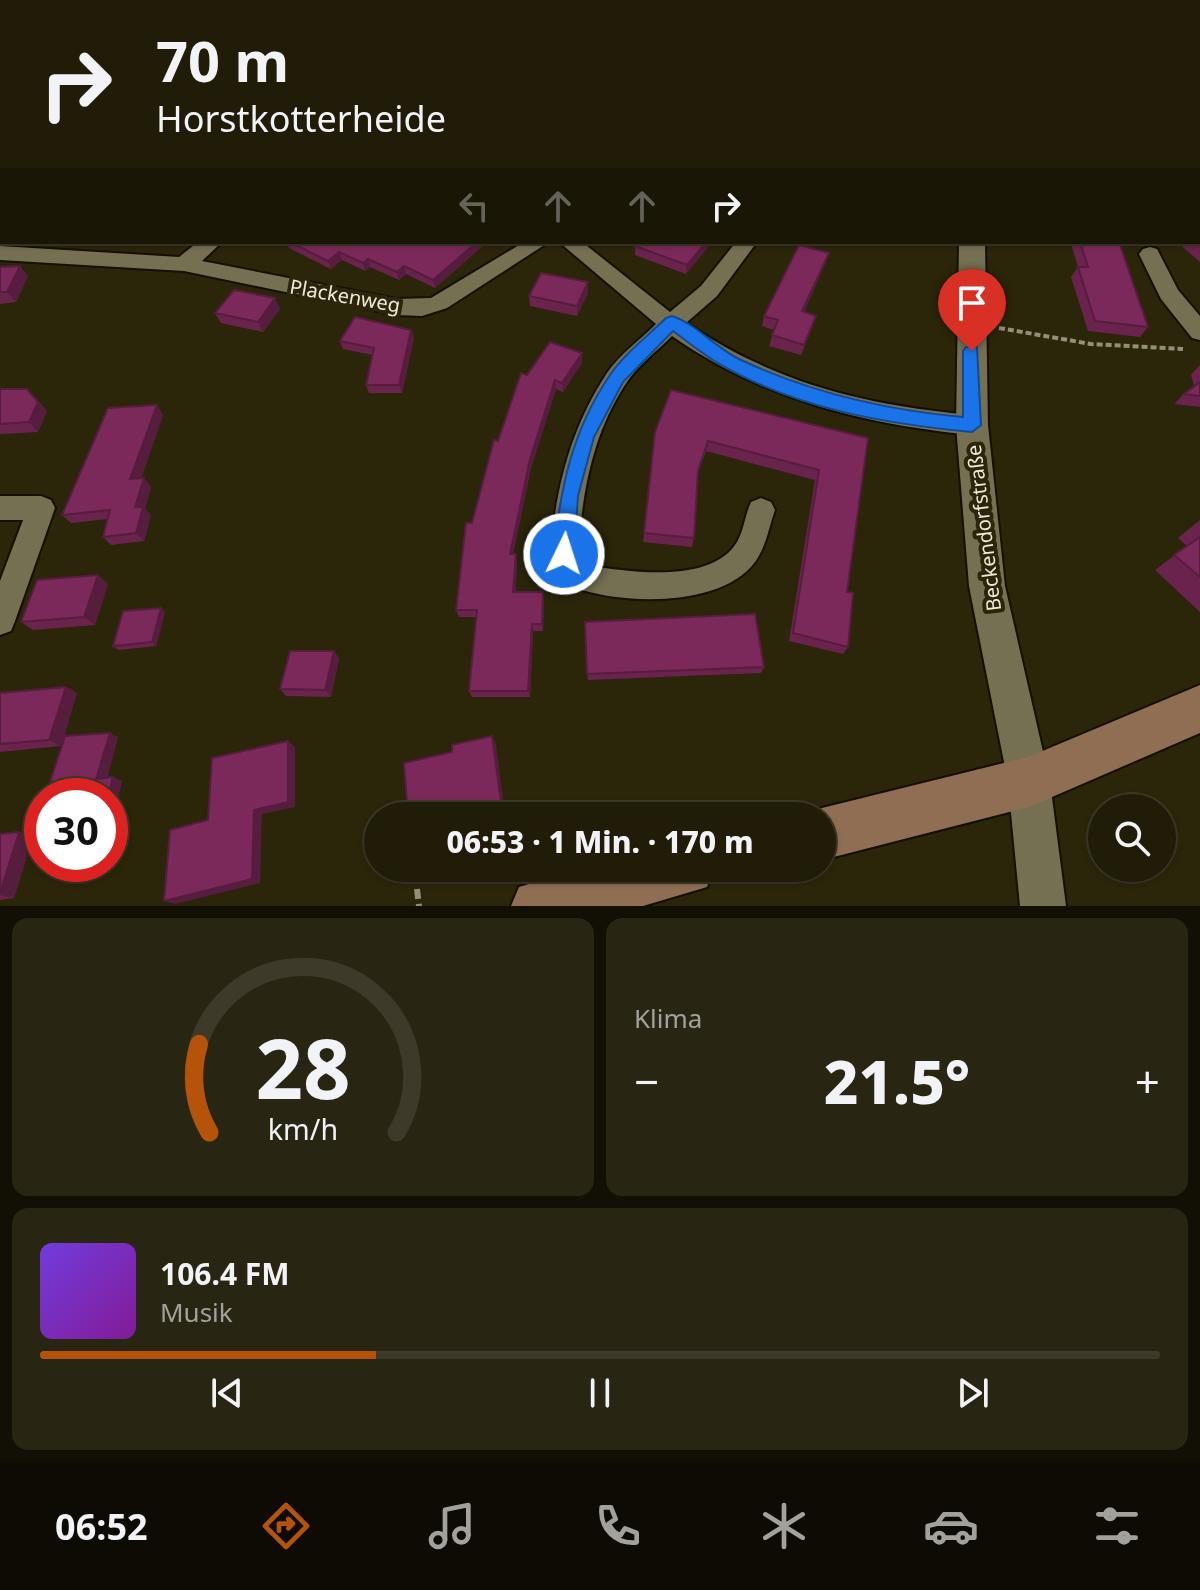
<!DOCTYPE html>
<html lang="de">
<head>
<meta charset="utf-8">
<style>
  :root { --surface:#201c08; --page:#282512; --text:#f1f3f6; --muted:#a2a19c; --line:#3d3a29; --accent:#b45309 }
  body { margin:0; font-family:"Noto Sans",sans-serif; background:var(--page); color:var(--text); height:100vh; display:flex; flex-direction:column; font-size:30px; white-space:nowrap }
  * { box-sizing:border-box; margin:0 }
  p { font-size:26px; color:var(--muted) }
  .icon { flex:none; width:44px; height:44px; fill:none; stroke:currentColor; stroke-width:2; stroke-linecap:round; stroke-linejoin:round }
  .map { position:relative; height:906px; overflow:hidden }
  .sheet { display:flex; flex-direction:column; gap:12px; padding:12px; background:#120f04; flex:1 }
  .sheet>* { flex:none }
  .top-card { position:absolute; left:0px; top:0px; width:1200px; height:244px; box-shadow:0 2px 6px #0004,0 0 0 2px var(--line); background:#201c08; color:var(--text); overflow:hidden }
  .buttons { position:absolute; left:1088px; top:794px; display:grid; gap:16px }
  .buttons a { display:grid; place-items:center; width:88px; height:88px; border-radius:50%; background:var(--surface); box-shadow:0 2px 6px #0004,0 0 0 2px var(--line); font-size:40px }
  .speed { position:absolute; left:24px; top:778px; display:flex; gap:16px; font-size:40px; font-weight:700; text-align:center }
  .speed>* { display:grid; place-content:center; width:104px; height:104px; border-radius:50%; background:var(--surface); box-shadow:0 2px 6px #0004,0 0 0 2px var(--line); line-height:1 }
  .speed .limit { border:12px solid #d22; background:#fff; color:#111 }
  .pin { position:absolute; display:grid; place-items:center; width:68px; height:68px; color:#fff; margin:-82px -34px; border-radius:50% 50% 50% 0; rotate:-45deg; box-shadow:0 0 8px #0007 }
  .pin .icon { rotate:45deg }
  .me { position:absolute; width:88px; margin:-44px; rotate:4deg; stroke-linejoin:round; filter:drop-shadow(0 0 6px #0008) }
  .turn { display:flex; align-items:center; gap:28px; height:168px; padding:0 24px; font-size:36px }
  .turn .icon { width:104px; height:104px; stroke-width:2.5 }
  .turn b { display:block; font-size:56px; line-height:68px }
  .lanes { display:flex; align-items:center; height:76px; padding:0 24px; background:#0003; justify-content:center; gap:40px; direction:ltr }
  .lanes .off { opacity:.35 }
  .big { font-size:60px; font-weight:800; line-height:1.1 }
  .sheet .widget { flex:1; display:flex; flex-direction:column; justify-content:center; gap:12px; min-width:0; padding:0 28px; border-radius:16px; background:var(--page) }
  .sheet .dial { align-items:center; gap:0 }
  .dial svg { height:208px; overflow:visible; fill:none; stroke:var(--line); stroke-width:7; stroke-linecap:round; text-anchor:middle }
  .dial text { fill:var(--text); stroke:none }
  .song { display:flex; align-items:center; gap:24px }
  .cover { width:96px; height:96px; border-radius:12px; background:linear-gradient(135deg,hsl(260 70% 55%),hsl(290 70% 35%)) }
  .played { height:8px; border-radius:4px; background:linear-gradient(90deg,var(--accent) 30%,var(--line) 30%) }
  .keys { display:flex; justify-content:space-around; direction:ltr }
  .heat { display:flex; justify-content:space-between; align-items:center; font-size:44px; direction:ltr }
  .sheet .tiles { flex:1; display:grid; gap:12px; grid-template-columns:1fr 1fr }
  .widget:last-child { grid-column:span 2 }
  .trip { position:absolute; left:364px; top:802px; width:472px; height:80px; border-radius:40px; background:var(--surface); box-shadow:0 2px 6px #0004,0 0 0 2px var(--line); font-weight:800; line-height:80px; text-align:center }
  .menu { display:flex; height:128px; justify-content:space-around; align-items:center; background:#0d0b03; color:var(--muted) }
  .menu .icon { width:56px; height:56px }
  .menu .active { color:var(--accent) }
  .menu b { font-size:36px; color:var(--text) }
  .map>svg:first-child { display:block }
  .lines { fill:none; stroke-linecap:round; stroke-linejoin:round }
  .service-casing { stroke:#140f00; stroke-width:4 }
  .minor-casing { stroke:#140f00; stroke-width:4 }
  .tertiary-casing { stroke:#140f00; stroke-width:4 }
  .secondary-casing { stroke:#140f00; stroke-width:4 }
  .path-far1 { stroke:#93907a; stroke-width:4; stroke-dasharray:6 3; stroke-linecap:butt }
  .path { stroke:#93907a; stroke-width:6; stroke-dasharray:10 5; stroke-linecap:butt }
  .service { fill:#757052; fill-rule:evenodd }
  .minor { fill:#757052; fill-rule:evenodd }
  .tertiary { fill:#757052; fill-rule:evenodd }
  .secondary { fill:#906e54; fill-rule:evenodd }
  .wall { fill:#6a234d }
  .shaded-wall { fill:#561d3f }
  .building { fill:#7b295a; stroke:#561d3f; stroke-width:2 }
  .route { fill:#1a73e8; stroke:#114b97; stroke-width:2 }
  .labels { text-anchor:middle; stroke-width:8; stroke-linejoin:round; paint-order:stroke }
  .street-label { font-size:20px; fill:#ecead9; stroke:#2b260a }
</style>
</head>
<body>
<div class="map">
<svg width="1200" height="906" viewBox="0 0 1200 906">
  <rect width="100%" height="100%" fill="#2b260a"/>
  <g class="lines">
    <defs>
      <path id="service" d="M814,0H823L813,2Z
        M894,0H903L893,2Z"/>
      <path id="minor" d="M368,0H382L383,2H369Z
        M544,0H558V2H544Z
        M777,0H794L795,2H778Z
        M198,242H222L202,261L396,299L431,298L524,242H549L447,308L422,316L396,315L184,271L0,260V246L179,257Z
        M559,242H582L670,312L701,286L736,242H757L717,296L686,323C777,384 864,405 972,415L981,418L985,425L981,432L972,435C863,424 762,399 672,336C657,351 636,367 625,385C592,436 583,491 578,551L591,566C631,572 712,584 737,542C744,530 745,515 751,502L761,498L771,502L775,510C769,527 766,547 755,562C721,608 621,605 573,587L550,554C556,488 570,429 607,373C619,355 640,340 656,324Z
        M1150,247L1157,249L1178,290L1200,316V340L1192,338L1161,299L1139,254L1143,249Z
        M0,496H41L51,500L55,508L15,621L11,631L0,635V581L23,520H0Z"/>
      <path id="tertiary" d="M959,242H985L988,425L1005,586L1050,782L1066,906H1020L1008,782L969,586L956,425Z"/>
      <path id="secondary" d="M1200,685V733L1029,807L822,860V816H804L822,808L1028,757Z
        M582,868H714L707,887L643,906H511L519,887Z"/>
    </defs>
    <use href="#service" class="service-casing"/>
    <use href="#minor" class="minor-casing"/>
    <use href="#tertiary" class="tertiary-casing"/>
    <use href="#secondary" class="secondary-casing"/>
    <path class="path-far1" d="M999,328L1091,344L1183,349"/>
    <path class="path" d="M417,889L419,906"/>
    <use href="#service" class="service"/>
    <use href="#minor" class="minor"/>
    <use href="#tertiary" class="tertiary"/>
    <use href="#secondary" class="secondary"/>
  </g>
  <path class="wall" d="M1200,210V262L1177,242H1198Z
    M286,242H487L435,288L406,274L399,280L370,267L365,271L342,260L331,269L289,248Z
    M712,242L686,274L635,255V246Z
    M1072,242H1119L1148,327L1140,337L1088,331L1071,277L1078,267L1072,247Z
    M825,264L804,312L813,326L801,355L769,346L774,330L762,326L764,316Z
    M0,267L28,276L16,302L0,304Z
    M588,282V293L577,316L530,306L529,296Z
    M280,309L263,332L221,323L215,313Z
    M411,330L414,338L402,393H369L366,385L373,355L343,349L340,341Z
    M582,353V363L563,392L556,389L531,468L513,554L517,562L515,592L544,600L543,631H533L530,697H472L469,691L476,617H459L456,610L472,523L498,441L527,375Z
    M1200,365V407L1174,404L1184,394L1194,386L1191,375Z
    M0,389H27L47,411L38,432L0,434Z
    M163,415L141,478L151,487L145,509L151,515L144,541L111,545L103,537L107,519L71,523L62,515Z
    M655,432L868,438L847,592L848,647L843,654L789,641L815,480L706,451L697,476L694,538L692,547L643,542Z
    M1200,520V612L1155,570L1187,546L1178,538Z
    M98,575L108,584L95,625L33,630L21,622Z
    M165,612L156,646L118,650L113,646Z
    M585,622L764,667L761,673L588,680Z
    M334,651L339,658L331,697L286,696L280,689Z
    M66,687L77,693L61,746L0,752V693Z
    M118,737L107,778L122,781L112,821H110V796L69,786H59L50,782Z
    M19,832L33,836L14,898L0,900V834Z"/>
  <path class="shaded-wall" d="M477,242H487L435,288L433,280Z
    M706,242H712L686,274L687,265Z
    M339,252L342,260L331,269L328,261Z
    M829,253L825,264L799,322L802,311Z
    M368,259L370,267L365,271L363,263Z
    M20,266L28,276L16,302L7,292Z
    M404,266L406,274L399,280L397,272Z
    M588,282V293L577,316V306Z
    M275,298L280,309L263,332L258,322Z
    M411,330L414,338L402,393L399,385Z
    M582,353V363L563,392L562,383Z
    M555,380L556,389L531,468L511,562L510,554L530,459Z
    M38,402L47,411L38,432L29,422Z
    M157,405L163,415L138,488L130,479Z
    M144,478L151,487L145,509L151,515L144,541L136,533L135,507Z
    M516,554L517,562L515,600L513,592Z
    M98,575L108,584L95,625L84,617Z
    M543,592L544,600L543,631L542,624Z
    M161,608L165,612L156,646L152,642Z
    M532,624L533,631L530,697L528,691Z
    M334,651L339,658L331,697L325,690Z
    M66,687L77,693L61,746L49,740Z
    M110,733L118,737L105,783L96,779Z
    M492,736L496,744L505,816H503Z
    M288,741L295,747V807L262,814L260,883L175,904L164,901Z
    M113,777L122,781L112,821H110V796H108Z
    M19,832L33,836L14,898L0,895V893Z"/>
  <path class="building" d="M215,0H258L259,2H216Z
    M262,0H352L353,2H263Z
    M492,0H528V2H492Z
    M2,60V94L0,95V61Z
    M1200,210V246L1196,242H1198V211Z
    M290,242H477L433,280L404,266L397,272L368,259L363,263L339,252L328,261Z
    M639,242H706L687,265L635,246Z
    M1080,242H1119L1148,327L1095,321L1078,267H1088Z
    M799,245L829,253L802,311L816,316L804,345L772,335L778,320L764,316Z
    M20,266L7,292H0V267Z
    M541,273L588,282L577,306L529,296Z
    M234,290L275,298L258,322L215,313Z
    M355,317L411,330L399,385H366L374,348L340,341Z
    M550,342L582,353L562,383L555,380L530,459L510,554H516L513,592H543L542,624H532L528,691H469L477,610H456L466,523H472L494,440L498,441L521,373L527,375Z
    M1200,382V396L1184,394Z
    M0,389H27L38,402L29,422L0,424Z
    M671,390L868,438L847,592L853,593L848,647L793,633L819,470L708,441L698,471L694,538L644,533L655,432Z
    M157,405L130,479L144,478L135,507H143L136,533L103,537L110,510L62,515L108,408Z
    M1200,537V577L1174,555Z
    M98,575L84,617L21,622L37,580Z
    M161,608L152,642L113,646L123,611Z
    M755,614L764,667L587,674L585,622Z
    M290,651H334L325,690L280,689Z
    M66,687L49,740L0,744V693Z
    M110,733L96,779L113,777L108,796H66L70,781L50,782L65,736Z
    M492,736L503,816H408L404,763L452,752V745Z
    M288,741V802L254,810L252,879L164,901L170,830L208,820L212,758Z
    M19,832L0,893V834Z"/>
  <path class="route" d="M672,316C696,324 716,348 739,359C811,393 884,410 963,417V351L966,347H977L981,425L972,432C885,424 794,408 718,363C702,354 687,341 673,331L623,382L594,437L578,496L574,554L571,560L564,563L557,560L554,554C560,488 572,431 610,375C624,354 648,336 666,318Z"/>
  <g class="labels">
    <g class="street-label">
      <text transform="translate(345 296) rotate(10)" y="7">Plackenweg</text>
      <text transform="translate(984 528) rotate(-97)" y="7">Beckendorfstraße</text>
    </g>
  </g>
</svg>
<div class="buttons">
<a><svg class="icon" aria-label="search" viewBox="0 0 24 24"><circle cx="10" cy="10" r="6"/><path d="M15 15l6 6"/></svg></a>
</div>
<div class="speed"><div class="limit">30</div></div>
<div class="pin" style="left:972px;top:351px;background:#d93025"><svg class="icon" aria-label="arrive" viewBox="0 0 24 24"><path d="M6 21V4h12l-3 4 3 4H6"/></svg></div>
<svg class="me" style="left:564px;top:554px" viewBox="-20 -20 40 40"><circle r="17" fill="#1a73e8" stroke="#fff" stroke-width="3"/><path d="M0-11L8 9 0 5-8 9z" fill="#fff"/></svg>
<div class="trip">06:53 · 1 Min. · 170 m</div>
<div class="top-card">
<div class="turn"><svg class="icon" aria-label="right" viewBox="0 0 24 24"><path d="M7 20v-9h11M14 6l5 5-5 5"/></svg><div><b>70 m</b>Horstkotterheide</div></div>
<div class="lanes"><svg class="icon off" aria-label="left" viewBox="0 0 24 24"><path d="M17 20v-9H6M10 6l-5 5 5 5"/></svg><svg class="icon off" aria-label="ahead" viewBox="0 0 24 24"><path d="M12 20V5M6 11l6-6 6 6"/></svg><svg class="icon off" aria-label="ahead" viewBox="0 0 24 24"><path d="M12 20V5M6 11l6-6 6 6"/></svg><svg class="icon" aria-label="right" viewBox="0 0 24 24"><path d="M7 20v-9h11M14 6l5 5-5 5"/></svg></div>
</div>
</div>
<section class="sheet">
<div class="tiles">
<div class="widget dial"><svg viewBox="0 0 100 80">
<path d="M14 69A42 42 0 1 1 86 69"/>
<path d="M14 69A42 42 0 0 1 10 35" stroke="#b45309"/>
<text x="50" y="56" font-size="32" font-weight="700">28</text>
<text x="50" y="72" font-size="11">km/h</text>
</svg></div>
<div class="widget"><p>Klima</p>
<div class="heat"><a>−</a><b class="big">21.5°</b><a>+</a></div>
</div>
<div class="widget">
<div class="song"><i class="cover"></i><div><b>106.4 FM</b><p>Musik</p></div></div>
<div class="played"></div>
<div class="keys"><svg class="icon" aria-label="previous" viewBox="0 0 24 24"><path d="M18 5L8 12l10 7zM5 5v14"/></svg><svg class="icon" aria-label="pause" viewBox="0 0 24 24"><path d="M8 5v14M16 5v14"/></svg><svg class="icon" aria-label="next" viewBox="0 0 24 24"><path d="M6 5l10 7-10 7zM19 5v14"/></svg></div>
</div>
</div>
</section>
<nav class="menu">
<b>06:52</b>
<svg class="icon active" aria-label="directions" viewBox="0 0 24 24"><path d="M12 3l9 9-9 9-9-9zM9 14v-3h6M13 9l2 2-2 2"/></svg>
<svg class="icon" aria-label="music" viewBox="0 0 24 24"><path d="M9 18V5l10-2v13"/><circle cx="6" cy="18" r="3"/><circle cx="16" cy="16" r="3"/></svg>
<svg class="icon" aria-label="phone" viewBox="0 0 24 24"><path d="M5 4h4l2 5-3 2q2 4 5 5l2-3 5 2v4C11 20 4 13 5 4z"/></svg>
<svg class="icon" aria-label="climate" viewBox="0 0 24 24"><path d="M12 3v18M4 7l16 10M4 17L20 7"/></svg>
<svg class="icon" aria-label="car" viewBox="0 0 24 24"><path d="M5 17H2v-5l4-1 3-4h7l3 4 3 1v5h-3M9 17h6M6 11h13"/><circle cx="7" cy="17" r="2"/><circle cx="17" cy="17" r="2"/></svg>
<svg class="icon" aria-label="filters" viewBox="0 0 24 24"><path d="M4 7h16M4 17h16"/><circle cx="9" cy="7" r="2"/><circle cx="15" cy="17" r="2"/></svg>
</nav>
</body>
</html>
